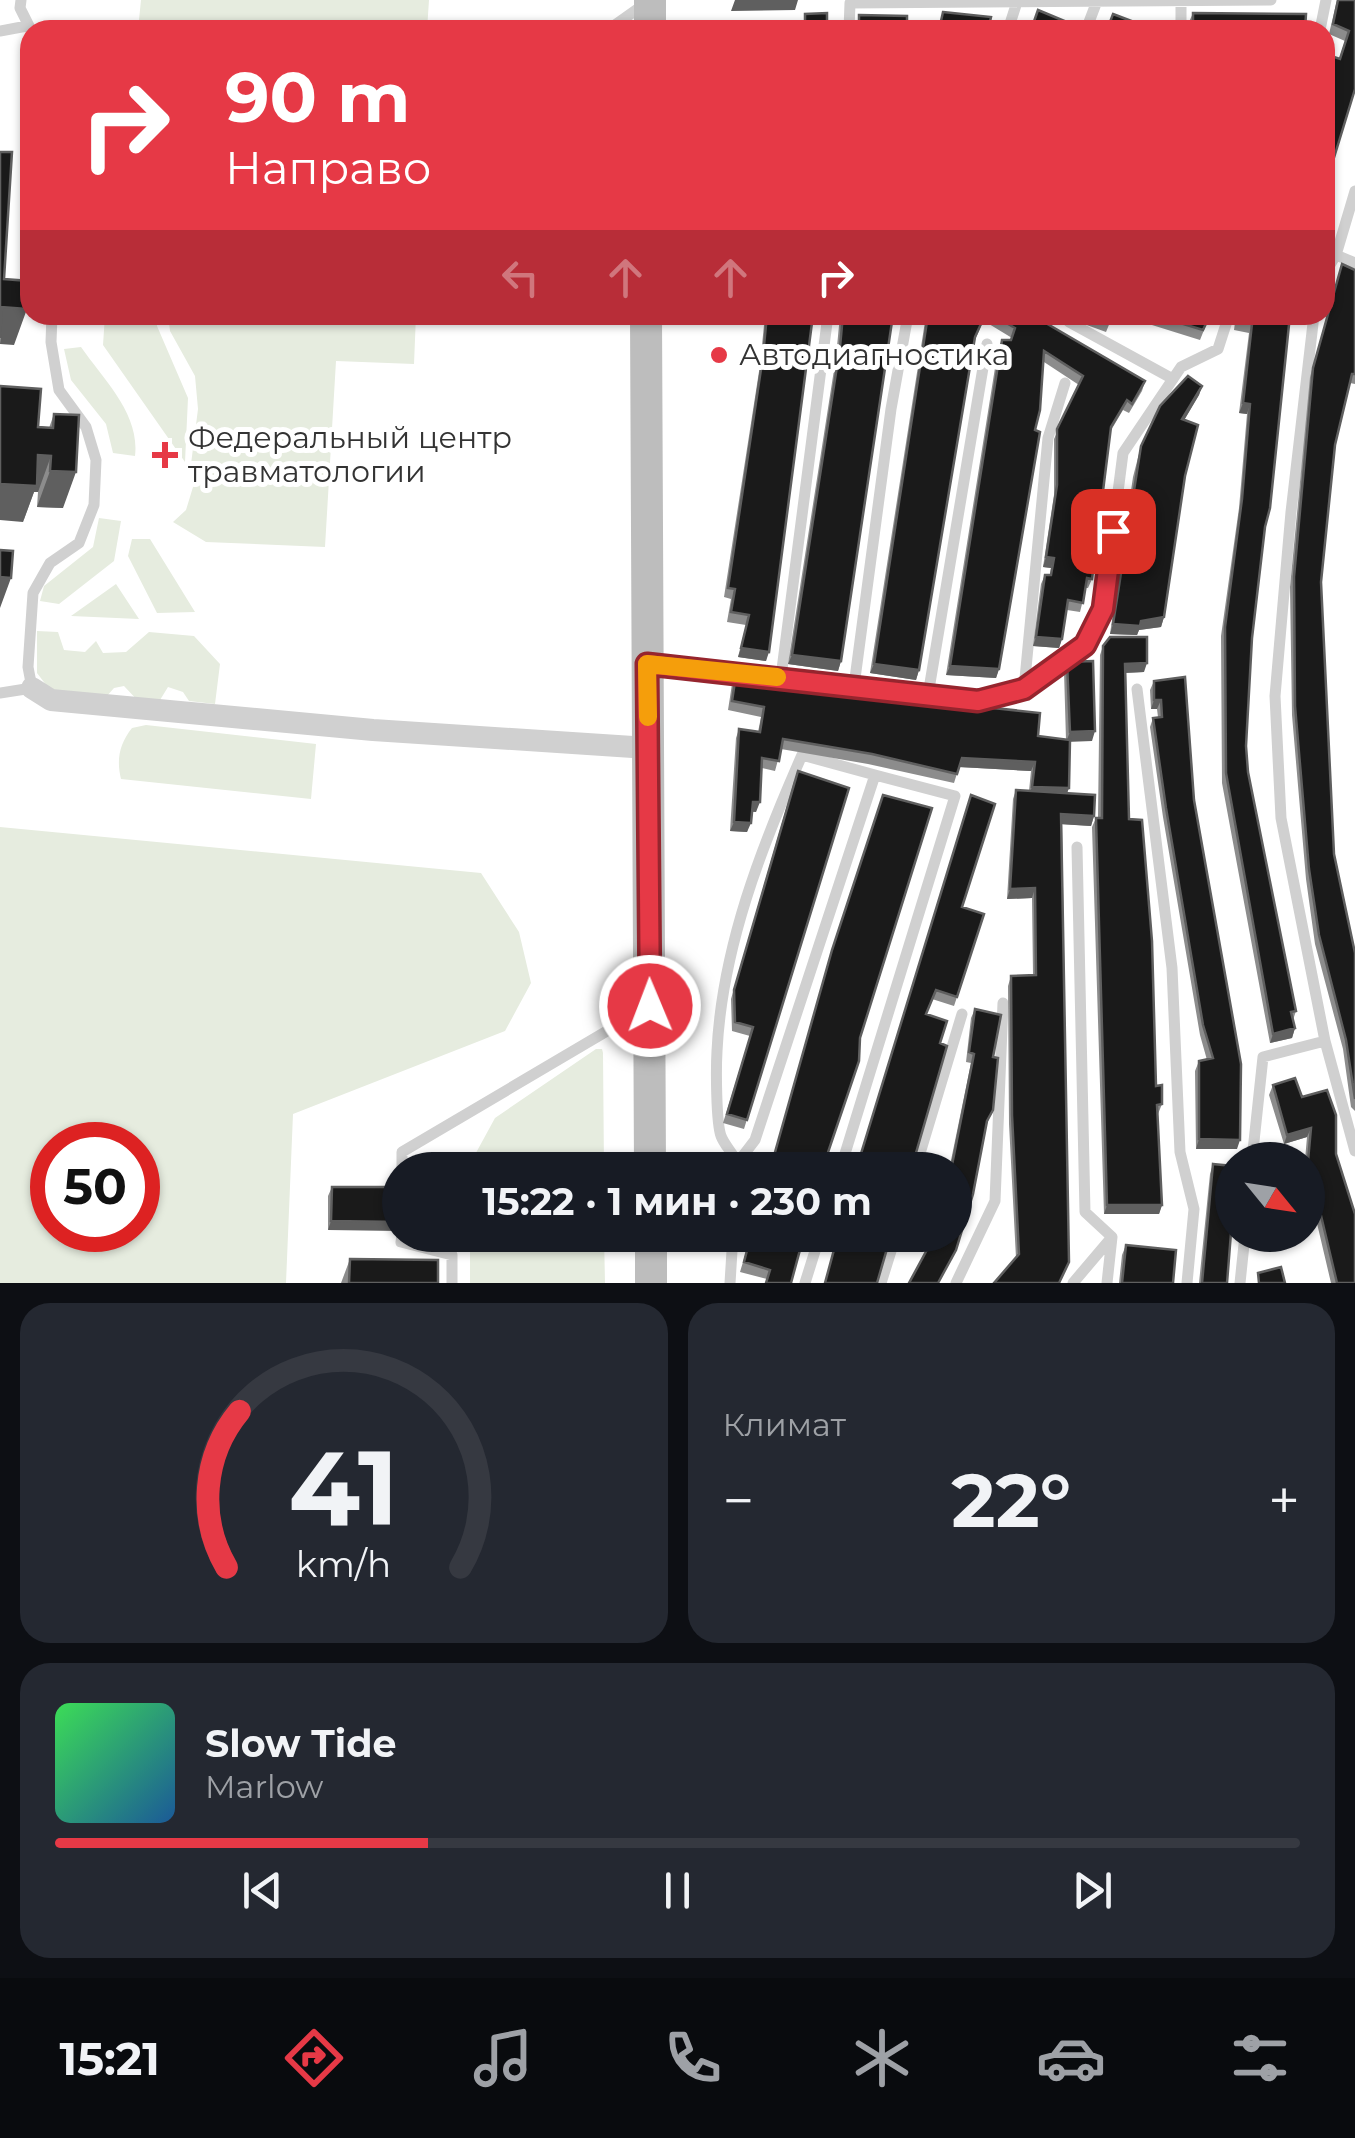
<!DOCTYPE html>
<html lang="ru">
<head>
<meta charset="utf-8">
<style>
  :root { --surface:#171b24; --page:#242831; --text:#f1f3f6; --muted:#9ea1a6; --line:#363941; --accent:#e63946 }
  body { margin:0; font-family:Montserrat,sans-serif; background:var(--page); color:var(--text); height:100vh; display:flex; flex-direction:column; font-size:38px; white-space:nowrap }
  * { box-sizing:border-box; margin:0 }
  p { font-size:32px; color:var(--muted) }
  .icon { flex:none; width:55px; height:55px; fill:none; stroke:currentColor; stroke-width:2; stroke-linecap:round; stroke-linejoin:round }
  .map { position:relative; height:1283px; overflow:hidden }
  .side { display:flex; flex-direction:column; gap:20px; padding:20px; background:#0d0f14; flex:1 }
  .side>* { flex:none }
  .banner { position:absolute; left:20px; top:20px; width:1315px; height:305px; border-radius:30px; box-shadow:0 2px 8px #0004; background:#e63946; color:#fff; overflow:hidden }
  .needle { width:65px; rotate:120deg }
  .fabs { position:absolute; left:1215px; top:1142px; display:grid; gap:20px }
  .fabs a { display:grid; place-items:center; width:110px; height:110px; border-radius:50%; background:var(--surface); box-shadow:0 2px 8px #0004; font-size:50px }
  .speed { position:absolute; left:30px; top:1122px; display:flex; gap:20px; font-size:50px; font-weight:700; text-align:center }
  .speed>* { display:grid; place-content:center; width:130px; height:130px; border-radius:50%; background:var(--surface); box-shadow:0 2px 8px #0004; line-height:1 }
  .speed .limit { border:15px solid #d22; background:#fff; color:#111 }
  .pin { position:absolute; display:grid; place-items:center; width:85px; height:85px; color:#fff; margin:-42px; border-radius:20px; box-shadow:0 5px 15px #0006 }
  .me { position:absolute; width:110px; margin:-55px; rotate:359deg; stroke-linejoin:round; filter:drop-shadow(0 0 8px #0008) }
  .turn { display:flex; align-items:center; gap:35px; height:210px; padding:0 40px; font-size:45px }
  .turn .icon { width:130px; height:130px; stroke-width:2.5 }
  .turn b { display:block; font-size:70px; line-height:85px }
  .lanes { display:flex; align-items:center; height:95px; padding:0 40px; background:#0003; justify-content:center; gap:50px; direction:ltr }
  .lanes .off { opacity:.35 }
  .big { font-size:75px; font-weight:700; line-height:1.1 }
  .side .tile { flex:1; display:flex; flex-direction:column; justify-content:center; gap:15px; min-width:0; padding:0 35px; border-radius:30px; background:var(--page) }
  .side .dial { align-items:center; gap:0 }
  .dial svg { height:260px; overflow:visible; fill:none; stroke:var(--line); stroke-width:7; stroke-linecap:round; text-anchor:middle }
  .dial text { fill:var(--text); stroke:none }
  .song { display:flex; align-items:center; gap:30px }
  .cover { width:120px; height:120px; border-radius:15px; background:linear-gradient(135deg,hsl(130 70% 55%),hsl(210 70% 35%)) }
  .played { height:10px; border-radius:5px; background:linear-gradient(90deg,var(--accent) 30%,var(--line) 30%) }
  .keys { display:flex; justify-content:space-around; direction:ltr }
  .heat { display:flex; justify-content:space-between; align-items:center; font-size:55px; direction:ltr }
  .side .tiles { flex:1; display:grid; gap:20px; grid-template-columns:1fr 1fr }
  .tile:last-child { grid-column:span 2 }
  .trip { position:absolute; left:382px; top:1152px; width:590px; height:100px; border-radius:50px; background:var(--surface); box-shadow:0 2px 8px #0004; font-weight:700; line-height:100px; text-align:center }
  .menu { display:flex; height:160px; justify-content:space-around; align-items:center; background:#090b0e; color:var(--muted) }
  .menu .icon { width:70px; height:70px }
  .menu .selected { color:var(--accent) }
  .menu b { font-size:45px; color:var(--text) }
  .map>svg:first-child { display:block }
  .green { fill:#e6ecdf; fill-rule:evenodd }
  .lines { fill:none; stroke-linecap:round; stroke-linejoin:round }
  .service { stroke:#d0d0d0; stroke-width:11 }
  .minor { stroke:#d0d0d0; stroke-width:22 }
  .secondary { stroke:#bdbdbd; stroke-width:32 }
  .wall { fill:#8c8c8c }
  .shaded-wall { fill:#5f5f5f }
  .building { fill:#1a1a1a; stroke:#5f5f5f; stroke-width:2.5 }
  .route-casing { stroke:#96252e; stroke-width:25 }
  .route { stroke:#e63946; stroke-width:18 }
  .slow { stroke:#f59e0b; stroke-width:18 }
  .poi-dot { fill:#e63946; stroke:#fff; stroke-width:4 }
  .labels { text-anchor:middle; stroke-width:10; stroke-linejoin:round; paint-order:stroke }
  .poi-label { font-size:30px; fill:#333; stroke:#fff; text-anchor:start }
</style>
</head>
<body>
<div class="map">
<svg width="1355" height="1283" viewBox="0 0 1355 1283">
  <rect width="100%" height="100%" fill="#fff"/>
  <path class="green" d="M141,0H429L427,30H138Z
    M105,315H157V326L188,398L185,462L103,345Z
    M168,315H416L414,364L336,361L325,547L206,542L173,522L186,510L193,487L190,472L198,409L195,376L170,331Z
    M81,347C104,380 140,414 135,456L113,453L106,424L71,380L64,349Z
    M99,518L121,521L114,561L59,604L40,601L44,586L93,547Z
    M132,539H150L195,612L157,613L128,556Z
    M116,584L139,619L71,616Z
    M37,631L58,632L64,650L85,652L96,641L103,653L126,652L149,632L194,636L220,664L215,704L189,701L183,692L168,687L160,700L141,704L124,686L114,688L106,697L50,690L37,673Z
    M146,725L316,744L311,799L121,779C116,759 120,743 132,728Z
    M0,827L481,873L519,932L531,983L505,1031L293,1114L286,1283H0ZM52,1145H138V1230H52Z
    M596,1049H602L603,1053L604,1170H471V1162L495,1118Z
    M470,1235H604L605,1283H470Z"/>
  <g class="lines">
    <path class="service" d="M21,0L20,8L31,30
      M1181,0V30
      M608,30L646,3
      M849,30L850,3L1271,0
      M1008,30L1017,2
      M1086,30L1097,1
      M1320,30L1326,0
      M0,31L27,26
      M1336,255L1355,191
      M1325,273L1336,255L1355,263
      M1072,315L1069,322L1173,379
      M652,665L978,701L1024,689L1085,645L1103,609L1123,453L1181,367L1218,349L1229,315
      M781,677L828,315
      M854,686L891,409L908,315
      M1024,689L1048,438L1065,383
      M1137,689L1172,968L1180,1152L1194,1209L1187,1283
      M0,693L32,688L28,667L33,593L50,563L79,543L94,505L96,460L86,427L59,390L51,342L52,315
      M928,695L987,344
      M1077,847L1085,1212L1112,1237L1107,1283
      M1325,1041L1355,1151
      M1252,1160L1263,1057L1325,1041L1281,818L1275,696L1291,512L1314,315
      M402,1170V1152L646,1008
      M732,1170L755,1140L875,775L802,755C761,848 722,948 717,1051C716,1068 716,1122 721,1136C726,1149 738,1156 737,1170
      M840,1170L955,796L875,775
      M915,1170L962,1014
      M402,1235L401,1242L452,1255V1283
      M730,1283L733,1235
      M805,1283L820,1235
      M881,1283L896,1235
      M956,1283L995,1201L1003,1003
      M1073,1283L1112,1237
      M1240,1283L1245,1235"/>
    <path class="minor" d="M32,688L51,700L373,730L648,748"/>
    <path class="secondary" d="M650,30V0
      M646,315L650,1170
      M651,1235V1283"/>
  </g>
  <path class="wall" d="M1337,0H1355V89L1328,92L1325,91V54L1339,59L1345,41L1329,34Z
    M1193,13L1305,30H1190L1189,22Z
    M1355,270V384L1350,383L1335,445L1321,582L1334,854L1355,953V1111L1351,1107L1343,1049L1315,944L1306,879L1292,715L1290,587L1310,377L1339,274Z
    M765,315H813L766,661L738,657L746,625L727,622L731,599L724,597L760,365Z
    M840,315H893L841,661L838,671L788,664L836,357Z
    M926,315H986L975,340L919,670L916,680L870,673Z
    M992,315L1145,381L1142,391L1129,413L1123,410L1110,432L1092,579L1088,588H1086L1080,612L1067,610L1062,639L1059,648L1033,646L1041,584L1045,575H1050L1051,568L1043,567L1054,495V439L1079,385L1044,362L1035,430L999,669L996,678L946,675L998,349L1002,340H1011L1012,338L989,324Z
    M1087,315H1113L1106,332L1084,324Z
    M1120,315H1210L1200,340Z
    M1236,315H1290L1252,638L1246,746L1248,772L1296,1011L1293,1020L1295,1028L1292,1038L1270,1043L1222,783L1221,636L1239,508L1247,414L1239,413L1249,333L1234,330Z
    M1202,386L1199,395L1184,420L1185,476L1164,617L1161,627L1139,630L1137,635L1110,634L1133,477L1141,446Z
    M54,414L63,508L37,507L38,492H34L23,522L38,427L49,428Z
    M1103,646L1144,672L1126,673L1129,819L1156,1086L1162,1104L1158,1114L1162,1205L1159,1214H1104L1092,827L1096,818H1098L1100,655Z
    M1067,662L1092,741H1070L1069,788L1067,793L1094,816L1091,826L1062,824L1069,1262L1016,1258L1009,1124L1008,986L1011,976L1033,975L1032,898L1007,899L1013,799L1016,790L1029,791L1031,771L959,767L954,783L868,764L781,749L775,771L762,768L756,812H752L747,832L730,831L736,738L739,729L758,732L761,717L728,710L732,684L736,675L1038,736L1066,740L1064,671Z
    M1154,681L1194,800L1237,1149H1196L1195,1071L1199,1061L1207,1060L1200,1035L1163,817L1150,727L1153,718L1158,717L1157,709H1151L1150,690Z
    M794,781L849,788L744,1129L723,1123L750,1036L732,1031L731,999Z
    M962,907L957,997L954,1006L932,999L926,1014L940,1043L855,1170Z
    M975,1009L993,1057L989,1119L986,1126L952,1260L955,1235V1170H949L971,1063L966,1062L971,1018Z
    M1273,1085L1302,1097L1336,1154L1355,1283H1331L1308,1185V1160H1305L1307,1137L1284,1144L1269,1095Z
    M1213,1164L1227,1283H1199L1210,1174Z
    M332,1187H400L328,1230V1196Z
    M751,1235L791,1283H766L767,1279L740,1272Z
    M1126,1245L1173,1283H1119L1122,1255Z
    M350,1259L438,1283H341Z"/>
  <path class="shaded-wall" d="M735,0H798L795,10L731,11Z
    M2,307L27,309L14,345L0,344Z
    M1202,386L1199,395L1179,429L1182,419Z
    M1243,403L1250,404L1247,414L1239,413Z
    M38,455L51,456L38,492H34L23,522L0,520V484Z
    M50,471L76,472L63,508L37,507Z
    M1046,557L1054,558L1051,568L1043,567Z
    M0,577L11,578L0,608Z
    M1164,617L1161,627L1139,630L1137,635L1110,634L1113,624Z
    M1036,637L1062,639L1059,648L1033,646Z
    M741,648L769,652L766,661L738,657Z
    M792,655L841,661L838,671L788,664Z
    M1147,663L1144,672L1122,673L1125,664Z
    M874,664L919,670L916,680L870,673Z
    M950,666L999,669L996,678L946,675Z
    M1154,700H1161L1157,709H1151Z
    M1095,731L1092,741L1066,742L1070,732Z
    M962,758L1035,762L1031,771L959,767Z
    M1032,787L1069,788L1065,798L1028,797Z
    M753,802H760L756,812L749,811Z
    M1061,814L1094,816L1091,826L1058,824Z
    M734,822L751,823L747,832L730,831Z
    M1035,888L1032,898L1007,899L1010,889Z
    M1295,1028L1292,1038L1270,1043L1273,1034Z
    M1311,1128L1307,1137L1284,1144L1287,1135Z
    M1199,1139L1240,1140L1237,1149H1196Z
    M1107,1205H1162L1159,1214H1104Z
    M331,1221L400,1222V1231L328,1230Z"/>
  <path class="building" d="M1338,0H1355V89L1325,187V103L1331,83L1325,81V54L1340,59L1349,31L1333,24Z
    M1038,10L1074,25L1072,30H1031Z
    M943,12L991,17L988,30H939Z
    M827,13V30H784V25L805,26V14Z
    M1193,13L1306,14L1305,30H1193Z
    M1113,14L1155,30H1107Z
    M859,15L907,16V30H859Z
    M0,152H12L4,279L29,281L27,309L2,307L0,338Z
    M1342,264L1355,270V374H1352L1335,445L1321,582L1334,854L1355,953V1099L1346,1040L1319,935L1309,869L1295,706L1294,577L1313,368Z
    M767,315H813L769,652L741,648L749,615L731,612L735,589L728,588L763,356Z
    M843,315H893L841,661L792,655L840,347Z
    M928,315H985L975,337L919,670L874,664Z
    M993,315H1032L1145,381L1132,404L1127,400L1111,427L1092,579L1087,578L1083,603L1068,600L1062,639L1036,637L1045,575H1051L1054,558L1046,557L1057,485V429L1083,376L1044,351L1040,410L1035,430L1040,432L999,669L950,666L1002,340H1011L1015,328Z
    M1088,315H1113L1110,322Z
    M1154,315H1210L1203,330Z
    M1238,315H1290L1270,508L1265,527L1252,638L1246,746L1248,772L1296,1011L1291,1012L1295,1028L1273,1034L1226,773L1225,627L1242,499L1250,404L1243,403L1252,324L1237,320Z
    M1188,376L1202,386L1182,419L1198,425L1185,476L1164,617L1141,621L1140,626L1113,624L1141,446L1160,406Z
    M0,386L41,389L38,427L53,428L54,414L79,415L76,472L50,471L51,456L38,455L37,486L0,484Z
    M0,550L13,551L11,578L0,577Z
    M1110,637H1147V663L1125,664L1129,819L1142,820L1152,941L1156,1086L1162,1085V1104L1157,1105L1162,1205H1107L1096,818H1102L1103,646Z
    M1093,661L1095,731L1070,732L1067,662Z
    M736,675L873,695L1040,713L1038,736L1070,740L1069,788L1032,787L1035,762L962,758L957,774L872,754L783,739L779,761L762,758L760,802H753L751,823L734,822L739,729L760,732L764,707L732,701Z
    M1185,677L1194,800L1241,1064L1240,1140L1199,1139V1061L1213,1058L1203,1025L1166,808L1153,718L1162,717L1161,700H1154V681Z
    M798,771L849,788L747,1120L727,1114L753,1027L735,1022L734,990Z
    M1016,790L1095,795L1094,816L1061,814L1069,1262L1059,1283H994L1019,1254L1012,1115L1011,976L1036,975L1035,888L1010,889Z
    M883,795L932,808L860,1038L859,1061L822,1170H770L832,950Z
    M971,795L995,804L962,907L984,914L957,997L936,990L926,1014L947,1021L940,1043L947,1046L911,1170H856Z
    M975,1009L1001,1015L993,1057L998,1058L993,1110L987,1121L973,1194L956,1250L938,1283H909L935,1235H955V1170H951L974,1054L969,1052Z
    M1295,1078L1302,1097L1327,1090L1336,1115V1154L1355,1214V1283H1337L1308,1161L1311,1128L1287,1135L1273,1085Z
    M1213,1164L1232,1166V1220L1227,1283H1202Z
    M332,1187H400V1222L331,1221Z
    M751,1235H804L791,1283H766L770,1270L744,1262Z
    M838,1235H891L877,1283H825Z
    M1126,1245L1176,1250L1173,1283H1122Z
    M350,1259L438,1260V1283H349Z
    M1281,1267L1285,1283H1259L1258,1273Z"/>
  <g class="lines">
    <defs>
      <path id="route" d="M650,1006L647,664L978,701L1024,689L1085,645L1103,609L1113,531"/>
    </defs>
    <use href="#route" class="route-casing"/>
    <use href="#route" class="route"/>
    <path class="slow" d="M648,717L647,664L777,677"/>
  </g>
  <g class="poi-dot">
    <circle cx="719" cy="355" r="10"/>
    <path d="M160 440h10v10h10v10h-10v10h-10v-10h-10v-10h10z"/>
  </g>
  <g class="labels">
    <g class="poi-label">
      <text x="739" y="365">Автодиагностика</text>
      <text x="188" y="448">Федеральный центр<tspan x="188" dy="34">травматологии</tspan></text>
    </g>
  </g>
</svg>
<div class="fabs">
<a><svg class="needle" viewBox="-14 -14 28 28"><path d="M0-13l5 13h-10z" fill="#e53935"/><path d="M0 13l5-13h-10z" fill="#9ea1a6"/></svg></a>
</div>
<div class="speed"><div class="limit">50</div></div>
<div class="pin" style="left:1113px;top:531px;background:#d93025"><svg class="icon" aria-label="arrive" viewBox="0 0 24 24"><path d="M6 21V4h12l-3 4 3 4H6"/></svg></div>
<svg class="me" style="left:650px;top:1006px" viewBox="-20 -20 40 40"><circle r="17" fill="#e63946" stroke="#fff" stroke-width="3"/><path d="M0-11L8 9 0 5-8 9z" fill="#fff"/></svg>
<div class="trip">15:22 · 1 мин · 230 m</div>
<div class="banner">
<div class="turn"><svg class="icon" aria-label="right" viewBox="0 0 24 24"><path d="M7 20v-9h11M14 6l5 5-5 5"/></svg><div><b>90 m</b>Направо</div></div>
<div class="lanes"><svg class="icon off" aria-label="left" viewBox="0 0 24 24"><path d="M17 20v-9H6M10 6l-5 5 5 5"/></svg><svg class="icon off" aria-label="ahead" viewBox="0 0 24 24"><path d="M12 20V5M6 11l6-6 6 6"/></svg><svg class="icon off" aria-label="ahead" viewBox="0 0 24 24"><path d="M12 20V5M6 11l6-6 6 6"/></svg><svg class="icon" aria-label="right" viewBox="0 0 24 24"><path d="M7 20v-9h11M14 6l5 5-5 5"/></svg></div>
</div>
</div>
<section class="side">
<div class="tiles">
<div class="tile dial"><svg viewBox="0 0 100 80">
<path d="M14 69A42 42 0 1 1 86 69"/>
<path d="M14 69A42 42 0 0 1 18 21" stroke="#e63946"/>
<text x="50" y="56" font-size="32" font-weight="700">41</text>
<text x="50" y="72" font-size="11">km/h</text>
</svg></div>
<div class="tile"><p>Климат</p>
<div class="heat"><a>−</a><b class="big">22°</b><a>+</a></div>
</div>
<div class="tile">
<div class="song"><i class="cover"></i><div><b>Slow Tide</b><p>Marlow</p></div></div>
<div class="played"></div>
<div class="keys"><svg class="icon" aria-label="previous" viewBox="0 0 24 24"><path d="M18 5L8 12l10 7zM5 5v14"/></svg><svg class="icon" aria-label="pause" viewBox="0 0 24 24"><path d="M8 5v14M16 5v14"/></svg><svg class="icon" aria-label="next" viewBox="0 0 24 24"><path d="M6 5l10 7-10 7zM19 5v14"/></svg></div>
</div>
</div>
</section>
<nav class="menu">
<b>15:21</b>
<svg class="icon selected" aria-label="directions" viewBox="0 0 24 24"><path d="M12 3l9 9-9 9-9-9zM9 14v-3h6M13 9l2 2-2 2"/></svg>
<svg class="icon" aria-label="music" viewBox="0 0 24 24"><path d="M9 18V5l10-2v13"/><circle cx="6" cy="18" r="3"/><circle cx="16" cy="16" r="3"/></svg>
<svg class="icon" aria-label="phone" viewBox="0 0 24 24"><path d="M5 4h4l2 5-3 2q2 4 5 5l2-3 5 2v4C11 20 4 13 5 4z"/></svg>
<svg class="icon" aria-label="climate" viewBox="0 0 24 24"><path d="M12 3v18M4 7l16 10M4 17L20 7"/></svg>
<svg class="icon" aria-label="car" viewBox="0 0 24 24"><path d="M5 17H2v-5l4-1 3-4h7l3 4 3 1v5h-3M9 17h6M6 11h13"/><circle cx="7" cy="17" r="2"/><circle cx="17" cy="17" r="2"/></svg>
<svg class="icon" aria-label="filters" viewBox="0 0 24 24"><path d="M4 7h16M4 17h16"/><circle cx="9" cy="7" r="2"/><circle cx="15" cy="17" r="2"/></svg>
</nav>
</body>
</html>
